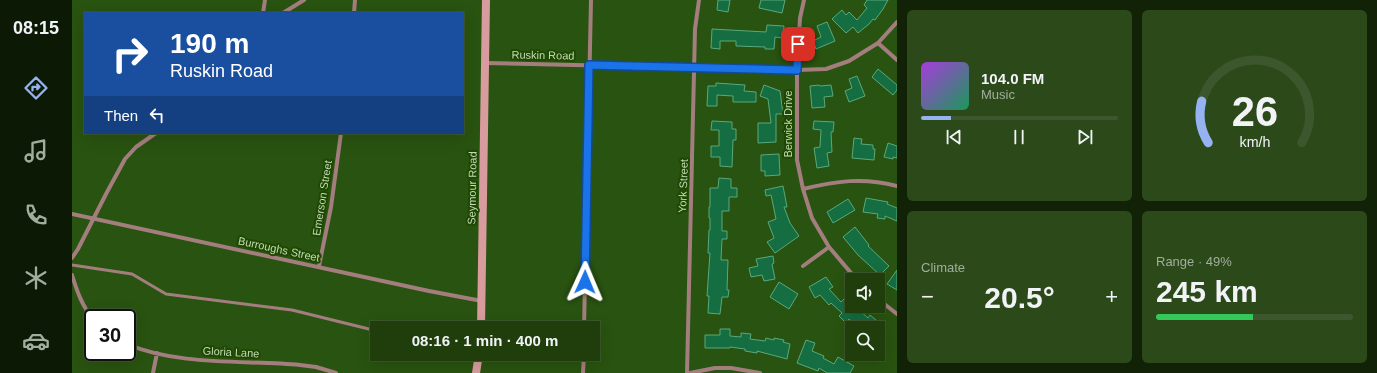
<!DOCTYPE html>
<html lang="en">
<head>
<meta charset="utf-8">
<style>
  :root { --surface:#1f3e0c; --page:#2c491a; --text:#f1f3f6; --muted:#a1ae9d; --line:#3c572d; --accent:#95b2f1 }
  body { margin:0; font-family:Arial,sans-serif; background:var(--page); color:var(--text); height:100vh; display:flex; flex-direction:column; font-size:15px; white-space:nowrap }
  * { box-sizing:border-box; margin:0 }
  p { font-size:13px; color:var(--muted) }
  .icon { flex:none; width:22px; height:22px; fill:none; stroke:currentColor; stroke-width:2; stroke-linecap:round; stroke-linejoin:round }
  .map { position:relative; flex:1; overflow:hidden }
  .drawer { display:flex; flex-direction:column; gap:10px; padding:10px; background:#112207; width:480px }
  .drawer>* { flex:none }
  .guide { position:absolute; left:12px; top:12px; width:380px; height:122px; border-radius:0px; box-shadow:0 4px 16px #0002,0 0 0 1px var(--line); background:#1a4fa0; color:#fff; overflow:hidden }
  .tools { position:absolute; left:773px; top:273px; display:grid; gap:8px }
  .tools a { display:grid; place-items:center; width:40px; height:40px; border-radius:0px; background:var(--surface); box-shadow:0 4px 16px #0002,0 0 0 1px var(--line); font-size:20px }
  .speed { position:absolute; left:12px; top:309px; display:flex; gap:8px; font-size:20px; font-weight:700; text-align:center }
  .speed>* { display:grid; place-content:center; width:52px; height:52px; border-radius:50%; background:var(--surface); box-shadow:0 4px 16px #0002,0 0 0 1px var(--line); line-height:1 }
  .speed .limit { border:2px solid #111; border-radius:6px; background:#fff; color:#111 }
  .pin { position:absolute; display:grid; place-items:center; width:34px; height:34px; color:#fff; margin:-17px; border-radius:8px; box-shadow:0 2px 6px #0006 }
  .me { position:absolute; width:44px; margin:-22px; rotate:1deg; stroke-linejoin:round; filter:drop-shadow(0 0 3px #0008) }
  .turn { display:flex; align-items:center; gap:14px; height:84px; padding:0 20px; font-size:18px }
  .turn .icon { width:52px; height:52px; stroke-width:2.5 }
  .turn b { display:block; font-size:28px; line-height:34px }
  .then { display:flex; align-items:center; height:38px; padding:0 20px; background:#0003; gap:8px; font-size:15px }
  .big { font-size:30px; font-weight:800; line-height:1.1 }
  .drawer .card { flex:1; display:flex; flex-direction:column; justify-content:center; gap:6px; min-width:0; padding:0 14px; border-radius:6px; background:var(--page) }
  .drawer .dial { align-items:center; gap:0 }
  .dial svg { height:104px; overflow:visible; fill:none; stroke:var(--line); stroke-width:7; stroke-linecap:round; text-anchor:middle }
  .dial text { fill:var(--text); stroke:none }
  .song { display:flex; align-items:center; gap:12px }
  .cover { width:48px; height:48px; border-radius:6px; background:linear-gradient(135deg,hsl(280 70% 55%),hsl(150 70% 35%)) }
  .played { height:4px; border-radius:2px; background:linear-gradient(90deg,var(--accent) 15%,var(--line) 15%) }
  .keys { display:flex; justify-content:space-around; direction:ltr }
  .heat { display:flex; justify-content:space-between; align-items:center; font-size:22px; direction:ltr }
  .charge { height:6px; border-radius:3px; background:linear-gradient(90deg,#34c759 49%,var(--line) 0) }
  .drawer .tiles { flex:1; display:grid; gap:10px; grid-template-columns:repeat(2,1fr) }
  .trip { position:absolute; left:298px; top:321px; width:230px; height:40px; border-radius:0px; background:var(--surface); box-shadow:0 4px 16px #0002,0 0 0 1px var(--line); font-weight:800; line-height:40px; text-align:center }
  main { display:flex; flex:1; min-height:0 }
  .tab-bar { display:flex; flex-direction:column; width:72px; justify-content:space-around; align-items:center; background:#0c1905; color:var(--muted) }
  .tab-bar .icon { width:28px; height:28px }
  .tab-bar .on { color:var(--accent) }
  .tab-bar b { font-size:18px; color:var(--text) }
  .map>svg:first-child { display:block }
  .building { fill:#156d42; stroke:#5aa97b }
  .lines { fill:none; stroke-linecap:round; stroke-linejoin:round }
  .lane { stroke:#a47e7f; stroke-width:3 }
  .street { stroke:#a47e7f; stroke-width:4 }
  .secondary { stroke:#d89c9e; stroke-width:8 }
  .route-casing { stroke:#114b97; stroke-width:10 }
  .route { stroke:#1a73e8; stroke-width:7 }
  .labels { text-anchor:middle; stroke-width:4; stroke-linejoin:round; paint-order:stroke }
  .street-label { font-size:11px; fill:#c2dab8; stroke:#1f4801 }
</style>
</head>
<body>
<main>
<nav class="tab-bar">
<b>08:15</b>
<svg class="icon on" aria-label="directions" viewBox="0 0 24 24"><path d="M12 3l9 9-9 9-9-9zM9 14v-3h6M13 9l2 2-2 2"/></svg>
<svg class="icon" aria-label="music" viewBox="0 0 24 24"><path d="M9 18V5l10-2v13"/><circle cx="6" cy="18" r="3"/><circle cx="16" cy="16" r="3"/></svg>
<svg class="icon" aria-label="phone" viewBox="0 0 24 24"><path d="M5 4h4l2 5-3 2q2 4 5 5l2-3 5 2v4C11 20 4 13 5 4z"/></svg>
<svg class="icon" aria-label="climate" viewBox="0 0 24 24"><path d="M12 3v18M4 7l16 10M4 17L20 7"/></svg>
<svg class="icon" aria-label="car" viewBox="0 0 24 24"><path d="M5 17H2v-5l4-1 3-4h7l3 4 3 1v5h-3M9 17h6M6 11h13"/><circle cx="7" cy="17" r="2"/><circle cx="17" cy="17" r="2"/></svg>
</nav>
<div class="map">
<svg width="825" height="373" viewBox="0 0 825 373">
  <rect width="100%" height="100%" fill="#295310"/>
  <path class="building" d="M646,0H658L656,12L645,10Z
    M689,0H713L710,13L687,8Z
    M795,0H816L811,9L803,20L801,19L797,24L786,33L781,27L774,33L760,19L770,10L774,15L777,12L785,20L795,8L792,5Z
    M755,22L763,41L744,49L741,41L749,37L745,26Z
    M695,25L712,26L711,38L703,37L702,49H693V47L664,46V41H648V49L639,48L640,29L694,32Z
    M806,69L825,85V90L821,95L800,77Z
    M785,76L793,96L777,102L773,91L780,88L777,79Z
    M644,83L673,85L672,91L684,92V102H661V96L645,95V106H635L636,86H644Z
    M692,85L708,91L711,114H704V142L686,143V123H699L696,99L688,96Z
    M747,85L748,86L759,85L761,96L752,97L753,107L740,108L738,86Z
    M640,121L660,122V129H664V140H661L660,167L648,166V157H639V146H647V130H639Z
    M742,121L762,122L761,132H759L760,152L755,153L757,166L745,168L742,148L748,147L749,130L741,129Z
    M782,138L790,139L789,144L801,145V149H803L802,160L780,158Z
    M816,143L825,146V158L821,157V159L812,157Z
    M707,154L708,175L693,176V171H689V155Z
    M647,178L659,179V188H665V197H657V211H650V231H655V239H650L649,260H656L655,290H657L656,297H650L648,314L636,313L637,296H635L638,253H636L637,230H638V218H637V207H638V188H646Z
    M711,186L715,207H712L718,223L727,236L703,253L695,242L702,238L696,222L704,219L699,195L694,196L693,190Z
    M794,198L816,202L815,204L825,208V221L813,216V219L805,218L806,214L791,212Z
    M776,199L783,210L761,223L755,212Z
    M783,227L797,245L796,246L817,266L808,275L786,255L771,237Z
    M701,256L702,263L700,264L703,279L692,281L690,275L679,277L677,268L686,266L684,259Z
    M825,270V290L815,284Z
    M754,277L761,287L757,289L769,302L775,296L780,300V306H789L786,309L796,318L798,315L804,320L802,322L808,328H787L777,319L774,323L767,316L770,313L759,303L757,305L748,295L743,298L737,287Z
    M707,282L726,294L717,309L698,297Z
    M648,329H658V336L669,337V333L679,334L678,339L693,341L694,338L702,340V338L712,340L711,342L718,344L715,359L685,351V353L673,351V349L658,347V348H633V335H648Z
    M734,340L743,343L740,351L752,356L751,358L762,364L766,357L782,366L778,373H755L747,368L746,371L725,363Z"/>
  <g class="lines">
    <path class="lane" d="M0,265L60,274L94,294L220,310L305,331
      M387,354L406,359"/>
    <path class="street" d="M732,0L728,18L725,70V160L731,189L740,218L757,247L785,280
      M191,13L193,0
      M211,13L232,0
      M282,13L283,0
      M806,43L825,60
      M413,63L725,70L754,69L777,61L806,43L825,22
      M731,189C764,181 791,177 825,186
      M0,214L357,291L410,301
      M0,258L6,249L34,194L53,159L64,147L84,133
      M247,266L259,207L269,133
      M731,266L757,247
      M0,275C5,291 10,306 21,319
      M806,299L825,314
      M512,328L519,0
      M55,344C106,366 173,360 228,365L244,367L264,373
      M81,373L85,353
      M511,373L512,354
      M615,373L623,29L627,0
      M618,373L643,368H659L688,373"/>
    <path class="secondary" d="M409,328L414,0
      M404,373L407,354"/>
  </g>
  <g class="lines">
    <defs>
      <path id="route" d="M513,282L517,65L725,70L726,44"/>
    </defs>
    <use href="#route" class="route-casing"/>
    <use href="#route" class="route"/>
  </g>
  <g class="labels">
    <g class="street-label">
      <text transform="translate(471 55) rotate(1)" y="4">Ruskin Road</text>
      <text transform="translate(716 124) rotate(-90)" y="4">Berwick Drive</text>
      <text transform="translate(611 186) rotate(-88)" y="4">York Street</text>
      <text transform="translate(400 188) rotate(-89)" y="4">Seymour Road</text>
      <text transform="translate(250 198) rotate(-81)" y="4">Emerson Street</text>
      <text transform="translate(207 249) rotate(12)" y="4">Burroughs Street</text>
      <text transform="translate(159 352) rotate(3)" y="4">Gloria Lane</text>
    </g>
  </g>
</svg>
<div class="tools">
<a><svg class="icon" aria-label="sound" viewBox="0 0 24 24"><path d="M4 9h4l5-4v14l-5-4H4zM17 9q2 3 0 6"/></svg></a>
<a><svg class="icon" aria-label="search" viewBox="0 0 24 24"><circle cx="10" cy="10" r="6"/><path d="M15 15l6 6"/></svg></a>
</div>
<div class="speed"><div class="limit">30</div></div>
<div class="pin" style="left:726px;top:44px;background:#d93025"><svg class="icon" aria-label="arrive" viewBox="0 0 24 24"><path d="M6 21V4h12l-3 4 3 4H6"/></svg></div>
<svg class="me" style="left:513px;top:282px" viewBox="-20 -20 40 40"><path d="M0-17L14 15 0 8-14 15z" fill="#1a73e8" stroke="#fff" stroke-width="4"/></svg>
<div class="trip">08:16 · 1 min · 400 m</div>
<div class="guide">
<div class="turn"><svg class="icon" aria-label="right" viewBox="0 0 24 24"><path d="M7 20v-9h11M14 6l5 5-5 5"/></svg><div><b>190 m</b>Ruskin Road</div></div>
<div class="then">Then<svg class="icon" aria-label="left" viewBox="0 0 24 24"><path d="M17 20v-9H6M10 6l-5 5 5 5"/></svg></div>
</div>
</div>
<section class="drawer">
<div class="tiles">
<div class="card">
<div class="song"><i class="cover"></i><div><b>104.0 FM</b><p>Music</p></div></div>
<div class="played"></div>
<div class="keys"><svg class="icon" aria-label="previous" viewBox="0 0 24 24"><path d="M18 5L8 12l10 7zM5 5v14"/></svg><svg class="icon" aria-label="pause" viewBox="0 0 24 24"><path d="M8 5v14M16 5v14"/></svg><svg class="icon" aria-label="next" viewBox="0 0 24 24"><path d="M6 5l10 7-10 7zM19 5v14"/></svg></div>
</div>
<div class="card dial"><svg viewBox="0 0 100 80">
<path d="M14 69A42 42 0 1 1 86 69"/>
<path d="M14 69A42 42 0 0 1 9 37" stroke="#95b2f1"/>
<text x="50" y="56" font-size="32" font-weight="700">26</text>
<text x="50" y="72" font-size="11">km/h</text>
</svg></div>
<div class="card"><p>Climate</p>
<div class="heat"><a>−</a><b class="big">20.5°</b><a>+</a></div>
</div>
<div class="card"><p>Range · 49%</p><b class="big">245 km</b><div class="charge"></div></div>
</div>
</section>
</main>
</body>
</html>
